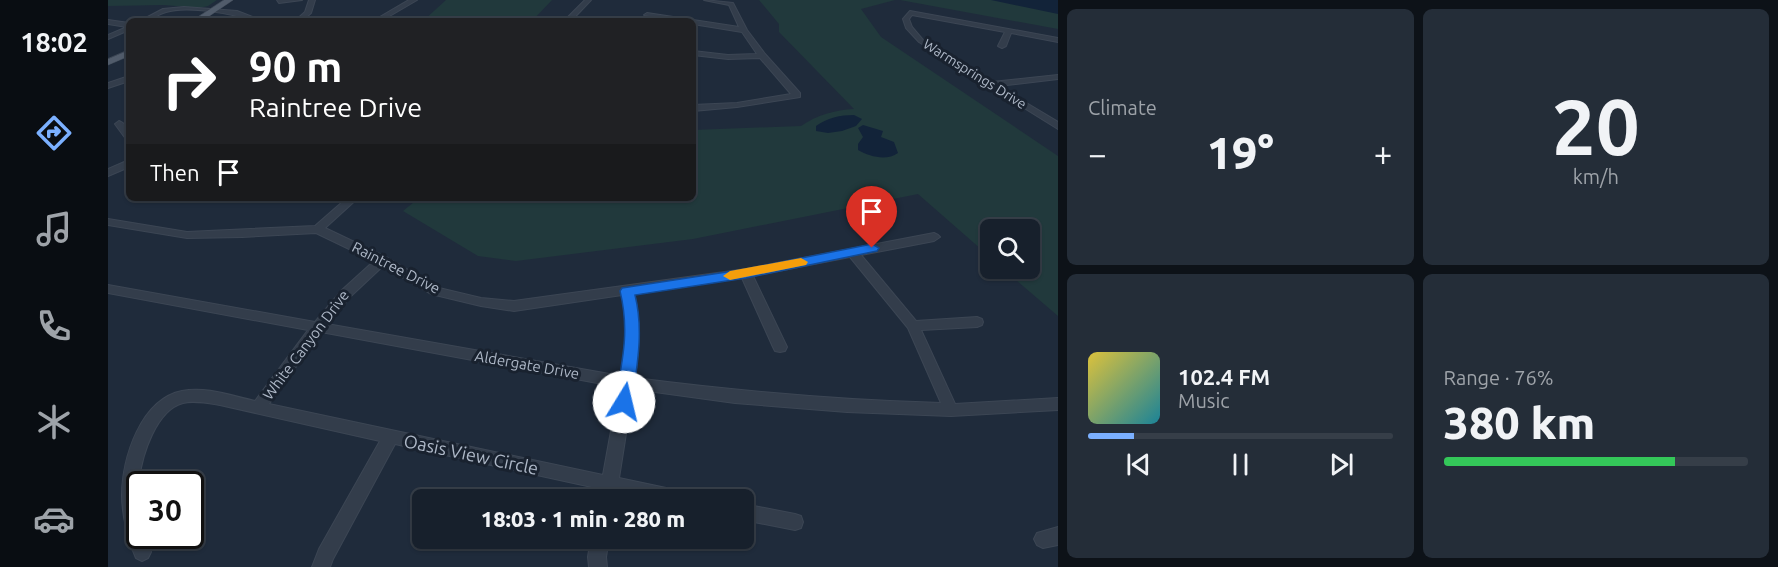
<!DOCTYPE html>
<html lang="en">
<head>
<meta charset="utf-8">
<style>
  :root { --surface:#17202c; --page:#242d38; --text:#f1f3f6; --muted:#9ea3a9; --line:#363e48; --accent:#7bb0ff }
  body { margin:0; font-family:Ubuntu,sans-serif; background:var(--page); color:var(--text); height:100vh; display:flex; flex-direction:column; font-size:22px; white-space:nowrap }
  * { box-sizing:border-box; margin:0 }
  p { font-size:20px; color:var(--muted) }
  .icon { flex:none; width:33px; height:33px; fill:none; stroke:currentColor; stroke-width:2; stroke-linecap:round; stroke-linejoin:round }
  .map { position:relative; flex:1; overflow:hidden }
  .details { display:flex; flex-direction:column; gap:9px; padding:9px; background:#0d1218; width:720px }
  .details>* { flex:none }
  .top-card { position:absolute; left:18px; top:18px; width:570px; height:183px; border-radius:9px; box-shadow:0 2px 4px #0004,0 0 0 2px var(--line); background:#202124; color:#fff; overflow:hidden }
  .tools { position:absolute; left:872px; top:219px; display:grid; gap:12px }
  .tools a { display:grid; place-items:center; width:60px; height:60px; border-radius:9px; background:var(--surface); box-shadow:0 2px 4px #0004,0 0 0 2px var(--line); font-size:30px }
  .speed { position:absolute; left:18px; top:471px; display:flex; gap:12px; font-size:30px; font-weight:700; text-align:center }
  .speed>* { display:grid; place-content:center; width:78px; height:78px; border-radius:50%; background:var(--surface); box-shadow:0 2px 4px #0004,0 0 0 2px var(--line); line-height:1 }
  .speed .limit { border:3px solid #111; border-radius:9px; background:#fff; color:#111 }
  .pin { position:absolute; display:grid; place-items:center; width:51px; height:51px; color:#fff; margin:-62px -26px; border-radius:50% 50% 50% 0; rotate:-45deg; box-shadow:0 0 6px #0007 }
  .pin .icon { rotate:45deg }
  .me { position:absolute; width:66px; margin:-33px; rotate:9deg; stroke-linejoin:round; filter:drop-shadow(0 0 4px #0008) }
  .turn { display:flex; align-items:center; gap:21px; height:126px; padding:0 24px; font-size:27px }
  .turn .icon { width:78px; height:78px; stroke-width:2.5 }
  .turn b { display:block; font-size:42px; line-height:51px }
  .then { display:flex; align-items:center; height:57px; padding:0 24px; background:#0003; gap:12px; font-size:22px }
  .big { font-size:45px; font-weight:800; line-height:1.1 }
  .details .widget { flex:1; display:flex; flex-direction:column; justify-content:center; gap:9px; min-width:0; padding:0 21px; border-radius:9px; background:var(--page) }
  .details .dial { align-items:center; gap:0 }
  .dial b { font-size:78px; line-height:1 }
  .song { display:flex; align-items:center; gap:18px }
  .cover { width:72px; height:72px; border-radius:9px; background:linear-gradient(135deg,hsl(50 70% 55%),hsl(190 70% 35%)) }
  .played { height:6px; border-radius:3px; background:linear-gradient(90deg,var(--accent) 15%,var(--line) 15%) }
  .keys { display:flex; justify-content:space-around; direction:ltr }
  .heat { display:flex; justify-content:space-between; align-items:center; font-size:33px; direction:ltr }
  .charge { height:9px; border-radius:4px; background:linear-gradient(90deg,#34c759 76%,var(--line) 0) }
  .details .tiles { flex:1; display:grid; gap:9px; grid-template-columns:repeat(2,1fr) }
  .trip { position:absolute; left:304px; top:489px; width:342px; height:60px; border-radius:9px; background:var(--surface); box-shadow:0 2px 4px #0004,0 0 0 2px var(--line); font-weight:800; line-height:60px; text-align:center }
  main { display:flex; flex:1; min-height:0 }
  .tabs { display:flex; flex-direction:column; width:108px; justify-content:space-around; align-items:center; background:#090d12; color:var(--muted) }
  .tabs .icon { width:42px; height:42px }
  .tabs .current { color:var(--accent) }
  .tabs b { font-size:27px; color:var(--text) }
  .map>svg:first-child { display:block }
  .green { fill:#21393c }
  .water { fill:#122339 }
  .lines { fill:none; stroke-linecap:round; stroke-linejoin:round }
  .minor-casing { stroke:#3c4654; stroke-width:2 }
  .major-casing { stroke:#3c4654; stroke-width:1 }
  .minor { fill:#333d4b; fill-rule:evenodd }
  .major { fill:#515c6b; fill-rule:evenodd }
  .route { fill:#1a73e8; stroke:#114b97; stroke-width:1.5 }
  .slow { fill:#f59e0b }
  .labels { text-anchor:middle; stroke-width:6; stroke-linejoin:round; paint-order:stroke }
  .far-street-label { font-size:14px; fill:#aeb8c7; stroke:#19222f }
  .street-label { font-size:15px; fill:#aeb8c7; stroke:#19222f }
  .near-street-label { font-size:18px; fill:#aeb8c7; stroke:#19222f }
</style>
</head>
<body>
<main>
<nav class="tabs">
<b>18:02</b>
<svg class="icon current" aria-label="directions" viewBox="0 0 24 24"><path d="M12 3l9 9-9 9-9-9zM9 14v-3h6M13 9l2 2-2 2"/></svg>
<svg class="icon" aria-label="music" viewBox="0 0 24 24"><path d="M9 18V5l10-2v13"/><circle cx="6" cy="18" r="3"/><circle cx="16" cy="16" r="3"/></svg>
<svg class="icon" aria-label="phone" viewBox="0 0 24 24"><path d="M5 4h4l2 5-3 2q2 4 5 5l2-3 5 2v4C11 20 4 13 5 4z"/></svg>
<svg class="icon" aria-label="climate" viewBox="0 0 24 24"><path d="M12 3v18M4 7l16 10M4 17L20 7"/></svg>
<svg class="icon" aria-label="car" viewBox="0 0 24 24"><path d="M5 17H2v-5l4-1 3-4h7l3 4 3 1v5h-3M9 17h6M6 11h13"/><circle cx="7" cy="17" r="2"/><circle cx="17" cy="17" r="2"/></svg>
</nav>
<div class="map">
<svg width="950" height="567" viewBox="0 0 950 567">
  <rect width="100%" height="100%" fill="#1f2b3b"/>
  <path class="green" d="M0,0H109L100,6L91,8L56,5L0,6Z
    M338,0H444L424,21H315Z
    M651,0H787L753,9L773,37L950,156V316L895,269L921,268V230H882V257L810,194L585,239L408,261L370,256L295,211L311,198H585V130L693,126C709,115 727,110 746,109L671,32V24Z
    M792,0H950V29Z"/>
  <path class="water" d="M883,0H950V14Z
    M746,115L754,119L748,126L734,131L720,133L708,131V126C719,118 732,115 746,115Z
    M755,125L775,131L773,137L786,142L790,153C779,161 762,157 750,150V144L755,137L750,128Z"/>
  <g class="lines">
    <defs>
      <path id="minor" d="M169,0H194L171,3Z
        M201,0H207L203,13L194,21H187L197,12Z
        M301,0H309L273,21H265Z
        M477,0H483L463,21H456Z
        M596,0L625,3L639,30L657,54L692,93V97L629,107L585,111V105L629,103L683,94L652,58L620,59L585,55V51L620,55L649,54L634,32L585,24V21H567L536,15L539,13L631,27L621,5Z
        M76,7L129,11L150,19L147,21C126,14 80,5 58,12C48,15 43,21 32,21L55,9Z
        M802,11L950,38V42L903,33L898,46L894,48L890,46L897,32L804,15L801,19L804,27L815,40L884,82L950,75V79L890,86L950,122V129L811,42L798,28L795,19Z
        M0,20L21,23V30L0,39V35L19,27L0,24Z
        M21,76V81L0,88V83Z
        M11,121C19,124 21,132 21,140L18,139L7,124Z
        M21,160V167L0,176V169Z
        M239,198H250L217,228L278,257L331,288L373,298L406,301L638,269L826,233L830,235L832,237L826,241L753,255L808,321L869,317L874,319L875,322L874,325L869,327L813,330L847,404L950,398V410L843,416L739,412L627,403L525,389L511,478L577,492L583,494L585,500H539L508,493L507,500H491L493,489L287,444L225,559L222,567H204L211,549L272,441L112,405C100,403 86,400 75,403C48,410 34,455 31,480C29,498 32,517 32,536H39L43,552L40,558L34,561L28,558C20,540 14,515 14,495C14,458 33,399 74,391C98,386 124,396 147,401L200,330L0,293V285L207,322L234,290L266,261L208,233L134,237L79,238L0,225V219L79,232L207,226ZM742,257L800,328L833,403C730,400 629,391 527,378C531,348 533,323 526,293L634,278L665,347L667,351L672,352L677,351L679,347L645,276ZM275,266L323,294L373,306L406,311L514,295C520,322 518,348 513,376L219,324L243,296ZM213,332L511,387L495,475L161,404Z
        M636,504L687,514L693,516L695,522L693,528L687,530L636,520Z
        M950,527V545L935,548L929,545L926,539L929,533Z
        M483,538H501L498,557L499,567H481L480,557Z"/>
      <path id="major" d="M116,0H125L94,21H84Z
        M21,50V56L0,65V59Z"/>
    </defs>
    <use href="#minor" class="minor-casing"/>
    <use href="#major" class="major-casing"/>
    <use href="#minor" class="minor"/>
    <use href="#major" class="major"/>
  </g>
  <path class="route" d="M764,244L771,248L769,251L638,278L527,295C536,331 529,366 524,402L522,407L516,409L510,407L507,402C514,362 522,332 512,291L514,288L638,269Z"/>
  <path class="slow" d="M693,258L700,262L698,265L622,280L615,276L622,271Z"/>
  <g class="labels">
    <g class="far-street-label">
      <text transform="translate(867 74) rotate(32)" y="5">Warmsprings Drive</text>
    </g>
    <g class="street-label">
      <text transform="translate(288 268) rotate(27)" y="5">Raintree Drive</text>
      <text transform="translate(198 345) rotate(-53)" y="5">White Canyon Drive</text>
      <text transform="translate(419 365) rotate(10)" y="5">Aldergate Drive</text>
    </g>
    <g class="near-street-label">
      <text transform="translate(363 455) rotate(12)" y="6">Oasis View Circle</text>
    </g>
  </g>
</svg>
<div class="tools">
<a><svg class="icon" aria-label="search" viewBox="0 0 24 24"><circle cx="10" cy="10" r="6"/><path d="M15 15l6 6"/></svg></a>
</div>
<div class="speed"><div class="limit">30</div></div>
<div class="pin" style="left:764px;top:248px;background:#d93025"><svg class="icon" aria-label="arrive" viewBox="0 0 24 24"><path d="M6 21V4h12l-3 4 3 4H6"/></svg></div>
<svg class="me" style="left:516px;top:402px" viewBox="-20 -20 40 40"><circle r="19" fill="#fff"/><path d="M0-13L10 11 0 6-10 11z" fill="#1a73e8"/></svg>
<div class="trip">18:03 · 1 min · 280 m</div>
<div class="top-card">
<div class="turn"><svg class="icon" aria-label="right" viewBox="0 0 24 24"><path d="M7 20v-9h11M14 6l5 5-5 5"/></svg><div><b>90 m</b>Raintree Drive</div></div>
<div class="then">Then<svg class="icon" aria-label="arrive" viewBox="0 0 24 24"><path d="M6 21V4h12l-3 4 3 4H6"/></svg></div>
</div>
</div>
<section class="details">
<div class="tiles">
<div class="widget"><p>Climate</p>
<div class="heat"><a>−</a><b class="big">19°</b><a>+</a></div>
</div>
<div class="widget dial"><b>20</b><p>km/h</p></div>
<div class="widget">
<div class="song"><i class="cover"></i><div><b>102.4 FM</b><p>Music</p></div></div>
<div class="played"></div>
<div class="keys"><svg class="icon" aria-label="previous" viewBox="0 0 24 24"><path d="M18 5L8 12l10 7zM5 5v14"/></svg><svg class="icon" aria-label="pause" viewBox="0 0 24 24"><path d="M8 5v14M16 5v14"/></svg><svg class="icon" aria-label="next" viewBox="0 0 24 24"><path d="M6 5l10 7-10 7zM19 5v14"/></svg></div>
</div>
<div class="widget"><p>Range · 76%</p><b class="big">380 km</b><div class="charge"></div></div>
</div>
</section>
</main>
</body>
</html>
